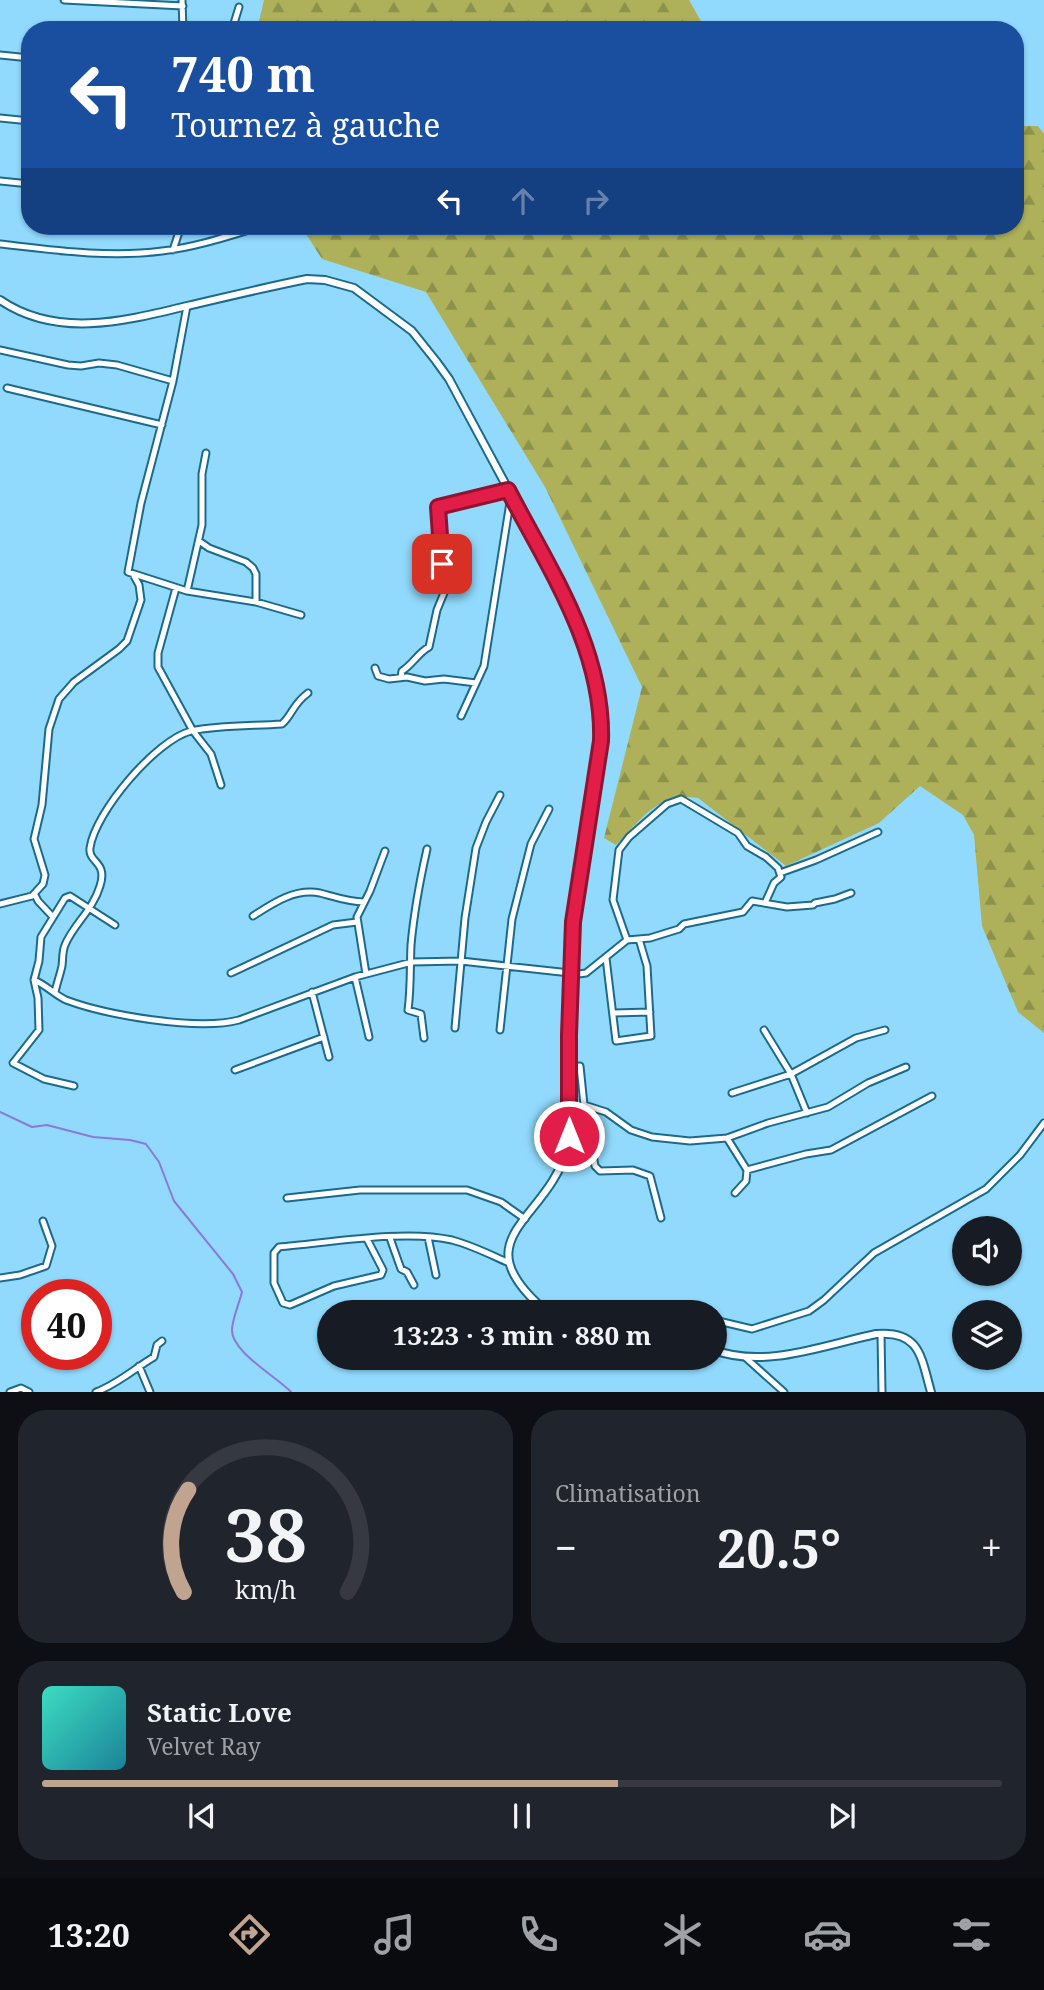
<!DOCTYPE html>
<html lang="fr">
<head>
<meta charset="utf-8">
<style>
  :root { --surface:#171b24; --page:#20242c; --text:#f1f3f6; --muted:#9ea1a6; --line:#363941; --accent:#c1a490 }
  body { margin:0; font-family:"Noto Serif",serif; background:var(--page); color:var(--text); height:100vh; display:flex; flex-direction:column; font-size:26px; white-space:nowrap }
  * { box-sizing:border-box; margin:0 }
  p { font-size:23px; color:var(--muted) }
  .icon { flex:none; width:38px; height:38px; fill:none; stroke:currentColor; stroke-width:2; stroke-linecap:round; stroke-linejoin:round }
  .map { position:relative; height:1392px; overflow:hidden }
  .details { display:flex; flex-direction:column; gap:18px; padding:18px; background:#0d0f14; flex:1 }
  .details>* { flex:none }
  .hud { position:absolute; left:21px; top:21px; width:1003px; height:214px; border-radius:28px; box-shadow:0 2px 5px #0004; background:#1a4fa0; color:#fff; overflow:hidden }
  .tools { position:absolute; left:952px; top:1216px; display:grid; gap:14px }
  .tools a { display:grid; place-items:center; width:70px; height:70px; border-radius:50%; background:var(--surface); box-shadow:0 2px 5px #0004; font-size:35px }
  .speed { position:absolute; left:21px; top:1279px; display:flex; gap:14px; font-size:35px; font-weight:700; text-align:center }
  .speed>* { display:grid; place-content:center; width:91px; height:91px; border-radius:50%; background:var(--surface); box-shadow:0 2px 5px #0004; line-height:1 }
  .speed .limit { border:10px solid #d22; background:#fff; color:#111 }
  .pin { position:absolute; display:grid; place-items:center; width:60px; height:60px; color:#fff; margin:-30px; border-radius:14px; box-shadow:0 4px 10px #0006 }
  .me { position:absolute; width:77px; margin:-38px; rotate:0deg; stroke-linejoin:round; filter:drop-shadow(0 0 5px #0008) }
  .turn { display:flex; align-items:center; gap:24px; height:147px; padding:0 35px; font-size:32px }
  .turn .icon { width:91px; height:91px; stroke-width:2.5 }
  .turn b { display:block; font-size:49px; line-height:60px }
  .lanes { display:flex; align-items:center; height:66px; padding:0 35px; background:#0003; justify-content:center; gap:35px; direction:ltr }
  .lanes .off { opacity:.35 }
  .big { font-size:52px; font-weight:700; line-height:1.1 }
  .details .card { flex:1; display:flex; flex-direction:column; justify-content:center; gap:10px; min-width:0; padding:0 24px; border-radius:28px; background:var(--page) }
  .details .dial { align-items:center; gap:0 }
  .dial svg { height:182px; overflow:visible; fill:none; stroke:var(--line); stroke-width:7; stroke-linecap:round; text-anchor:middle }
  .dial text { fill:var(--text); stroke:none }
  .song { display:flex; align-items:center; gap:21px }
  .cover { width:84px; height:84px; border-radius:10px; background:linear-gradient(135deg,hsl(170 70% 55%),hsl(190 70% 35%)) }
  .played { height:7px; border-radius:4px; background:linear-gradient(90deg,var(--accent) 60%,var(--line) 60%) }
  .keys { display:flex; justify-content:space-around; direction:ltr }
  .heat { display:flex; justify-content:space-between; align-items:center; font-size:38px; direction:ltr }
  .details .tiles { flex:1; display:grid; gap:18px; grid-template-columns:1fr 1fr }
  .card:last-child { grid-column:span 2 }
  .trip { position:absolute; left:317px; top:1300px; width:410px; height:70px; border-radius:35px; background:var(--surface); box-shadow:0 2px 5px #0004; font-weight:700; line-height:70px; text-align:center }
  .tab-bar { display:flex; height:112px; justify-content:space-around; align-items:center; background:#090b0e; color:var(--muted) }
  .tab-bar .icon { width:49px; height:49px }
  .tab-bar .current { color:var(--accent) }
  .tab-bar b { font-size:32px; color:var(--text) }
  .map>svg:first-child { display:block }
  .forest { fill:url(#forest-firs) }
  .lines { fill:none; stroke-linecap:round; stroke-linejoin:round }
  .stream { stroke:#8c78db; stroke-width:2 }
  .minor-casing { stroke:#1c6a8b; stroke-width:9 }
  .tertiary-casing { stroke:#1c6a8b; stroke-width:10 }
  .minor { stroke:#fff; stroke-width:5 }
  .tertiary { stroke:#fff; stroke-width:6 }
  .route-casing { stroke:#92132f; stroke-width:18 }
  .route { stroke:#e11d48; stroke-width:12 }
</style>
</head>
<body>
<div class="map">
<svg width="1044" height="1392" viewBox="0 0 1044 1392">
  <defs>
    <pattern id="forest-firs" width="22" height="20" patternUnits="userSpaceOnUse" patternTransform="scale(1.75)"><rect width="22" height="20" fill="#aeb159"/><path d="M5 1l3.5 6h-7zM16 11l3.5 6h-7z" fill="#8c914b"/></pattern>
  </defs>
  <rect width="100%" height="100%" fill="#91dafe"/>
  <path class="forest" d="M264,0H689L706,30H257Z
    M1015,126H1038L1044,134V1033L1018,1012L982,926L974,835L963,815L920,786L879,823L786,866L698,798C658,791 641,820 616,845L604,838L642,687L545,487L426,292L322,259L301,226H1015Z"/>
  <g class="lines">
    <path class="stream" d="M0,1112L32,1127L47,1125L93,1137L130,1140L146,1144L159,1162L174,1201L233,1274L242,1292C239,1304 233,1317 232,1329C230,1351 277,1377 291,1392"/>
    <defs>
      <path id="minor" d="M64,0L183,6
        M182,0L183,30
        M232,30L239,7
        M0,55L30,58
        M0,118L30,121
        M0,181L30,184
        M0,244C53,250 109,258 162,251C196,247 229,236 262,226
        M173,250L181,226
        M187,306L173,381L141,503L128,572L187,591L256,602L301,615
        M0,350L68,365L81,366L99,363L117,365L173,381
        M7,388L162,425
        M199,541L209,548L246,562L253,568L256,574V602
        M176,588L158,653V667L193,731L211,754L221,785
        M187,591L202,525V474L206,453
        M375,668L378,676L389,679L407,677L425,681L444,679L476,683
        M401,677L402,671C413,664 418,653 429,647L437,610L446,588L438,507L508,490
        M461,716L484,666L511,496
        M780,873L816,860L878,832
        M35,895L38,901L53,917
        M0,904L32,896L43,884L45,875L34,839L42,805L49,729L59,699L74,682L119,649L127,641L141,600L139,585L134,576
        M253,916C273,903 295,888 320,893C335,897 349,902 364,902
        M627,940L613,900L619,850L629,837L667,804L681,799L738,833L747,846L766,857L778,868L781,877L774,883L765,903
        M606,958L616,1041L651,1036L647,966L639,939
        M231,973L333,925L357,922
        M366,974L357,917L370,891L385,851
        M571,975L586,973L627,940L650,938L679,929L684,924L743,912L752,901L787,907L813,905L815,903L835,899L851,893
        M355,977L369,1037
        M34,980C46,985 55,995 66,1000C106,1015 198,1031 239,1020L355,977L412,962L461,961L570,973
        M55,992C57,983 60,975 62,966C63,959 62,952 65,945C73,925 93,910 100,886C108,861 88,863 90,848C95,812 156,740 191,731C218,725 254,726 282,724C293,714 292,705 308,693
        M312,992L329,1057
        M614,1013L650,1012
        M455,1028L465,918L476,848L486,822L500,795
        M500,1030L512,919L531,844L549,809
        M424,1038L421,1014L408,1010C411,988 410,967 411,945C414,912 420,880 427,849
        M569,1067L580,1066L584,1105L595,1166L600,1171L633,1170L650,1176L661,1218
        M235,1070L324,1037
        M74,1086L44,1079L13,1063L39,1030L38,998L34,980L39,961L41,937L65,898L70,896L115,925
        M732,1093L791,1074L764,1030
        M584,1105L606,1112L631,1130L652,1137L690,1141L727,1138L768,1123L828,1107L868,1083L906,1067
        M807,1113L791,1074L856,1038L885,1030
        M727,1138L747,1170L746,1181L735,1193
        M747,1170L806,1154L831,1150L932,1096
        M287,1198L360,1190H467L501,1202L525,1219
        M428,1237L436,1275
        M390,1238L401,1269L407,1272L414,1285
        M367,1239L383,1270L381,1275L334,1286L290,1305L283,1303L274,1283V1253L279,1247C328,1243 405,1229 452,1240C471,1245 489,1254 507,1262
        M0,1278L20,1275L46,1266L52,1246L43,1221
        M642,1312H690
        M714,1320L752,1329L809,1311L824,1300L874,1253L986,1189L1020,1155L1044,1123
        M881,1334L882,1392
        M746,1358L784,1392
        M139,1366L150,1392
        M10,1392L21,1388L29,1392
        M96,1392C118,1384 135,1368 154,1357L157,1345L162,1341"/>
      <path id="tertiary" d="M0,300C57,339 125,321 187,306C226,297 267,287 307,279L325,280L354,288L412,331L436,361L449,379L558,582L581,634L591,666L601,720V741L573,922L568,1145C550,1222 457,1236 547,1312
        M714,1350C765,1369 824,1345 876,1334C920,1330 921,1357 931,1392"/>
    </defs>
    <use href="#minor" class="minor-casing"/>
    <use href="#tertiary" class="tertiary-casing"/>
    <use href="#minor" class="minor"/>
    <use href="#tertiary" class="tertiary"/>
  </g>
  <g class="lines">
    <defs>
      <path id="route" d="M442,564L438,507L508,490C549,569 604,649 601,741L573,922L569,1035V1136"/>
    </defs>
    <use href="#route" class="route-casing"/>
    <use href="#route" class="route"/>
  </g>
</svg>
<div class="tools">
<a><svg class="icon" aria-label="sound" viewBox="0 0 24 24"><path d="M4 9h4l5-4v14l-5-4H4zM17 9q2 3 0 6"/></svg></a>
<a><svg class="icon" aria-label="layers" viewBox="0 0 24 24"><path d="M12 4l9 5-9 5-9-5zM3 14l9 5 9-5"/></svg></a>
</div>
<div class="speed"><div class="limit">40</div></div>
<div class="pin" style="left:442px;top:564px;background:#d93025"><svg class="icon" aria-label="arrive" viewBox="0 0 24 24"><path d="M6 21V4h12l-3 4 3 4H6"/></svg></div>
<svg class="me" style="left:569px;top:1136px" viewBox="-20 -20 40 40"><circle r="17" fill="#e11d48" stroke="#fff" stroke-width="3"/><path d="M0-11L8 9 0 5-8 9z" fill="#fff"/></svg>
<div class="trip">13:23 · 3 min · 880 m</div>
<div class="hud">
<div class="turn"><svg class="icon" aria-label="left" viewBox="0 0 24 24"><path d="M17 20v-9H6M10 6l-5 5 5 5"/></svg><div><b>740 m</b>Tournez à gauche</div></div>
<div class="lanes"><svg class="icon" aria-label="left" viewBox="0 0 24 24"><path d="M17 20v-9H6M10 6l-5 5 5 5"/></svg><svg class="icon off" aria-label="ahead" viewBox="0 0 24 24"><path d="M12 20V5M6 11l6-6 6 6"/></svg><svg class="icon off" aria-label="right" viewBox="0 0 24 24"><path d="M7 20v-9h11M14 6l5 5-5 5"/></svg></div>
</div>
</div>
<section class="details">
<div class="tiles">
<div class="card dial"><svg viewBox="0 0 100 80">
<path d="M14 69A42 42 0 1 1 86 69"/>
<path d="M14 69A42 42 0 0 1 16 24" stroke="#c1a490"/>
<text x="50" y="56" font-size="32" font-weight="700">38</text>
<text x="50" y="72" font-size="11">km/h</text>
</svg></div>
<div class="card"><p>Climatisation</p>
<div class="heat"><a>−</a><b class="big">20.5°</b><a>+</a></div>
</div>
<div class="card">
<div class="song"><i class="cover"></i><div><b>Static Love</b><p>Velvet Ray</p></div></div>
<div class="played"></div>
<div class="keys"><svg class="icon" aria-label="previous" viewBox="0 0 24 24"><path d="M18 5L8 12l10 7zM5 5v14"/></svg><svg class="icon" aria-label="pause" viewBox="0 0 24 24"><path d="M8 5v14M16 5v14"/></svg><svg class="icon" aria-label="next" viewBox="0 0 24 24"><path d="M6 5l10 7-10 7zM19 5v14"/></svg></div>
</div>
</div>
</section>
<nav class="tab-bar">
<b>13:20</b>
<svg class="icon current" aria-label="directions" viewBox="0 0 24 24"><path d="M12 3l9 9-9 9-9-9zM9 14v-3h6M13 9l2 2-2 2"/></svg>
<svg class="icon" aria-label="music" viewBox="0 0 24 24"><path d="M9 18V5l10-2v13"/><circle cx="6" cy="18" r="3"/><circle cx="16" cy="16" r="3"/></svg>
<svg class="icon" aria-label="phone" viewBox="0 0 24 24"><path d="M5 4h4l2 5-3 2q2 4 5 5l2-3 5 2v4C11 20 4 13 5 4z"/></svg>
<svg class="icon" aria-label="climate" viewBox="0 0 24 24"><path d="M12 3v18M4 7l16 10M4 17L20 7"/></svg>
<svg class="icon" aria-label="car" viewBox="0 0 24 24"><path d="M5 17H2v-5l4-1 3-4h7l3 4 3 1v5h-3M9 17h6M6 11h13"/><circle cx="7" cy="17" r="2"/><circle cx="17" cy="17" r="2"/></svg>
<svg class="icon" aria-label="filters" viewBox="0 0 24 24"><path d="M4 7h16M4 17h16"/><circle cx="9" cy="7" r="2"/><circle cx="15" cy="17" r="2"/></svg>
</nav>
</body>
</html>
